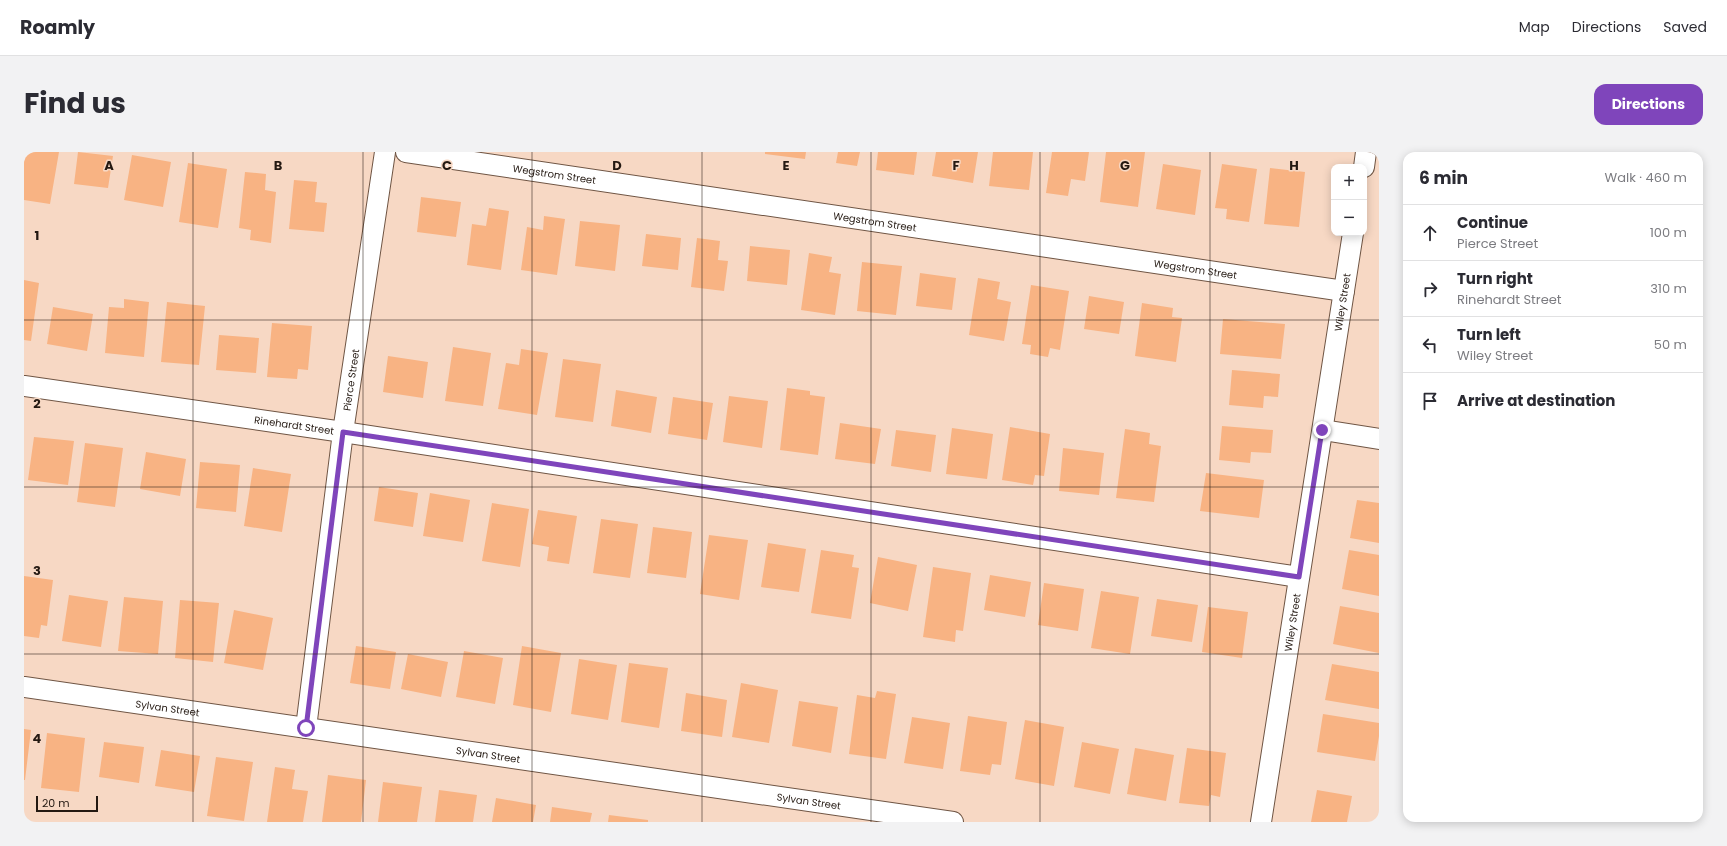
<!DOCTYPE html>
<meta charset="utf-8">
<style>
body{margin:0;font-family:Poppins,sans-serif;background:#f2f2f3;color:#2b2b33}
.controls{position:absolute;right:12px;top:12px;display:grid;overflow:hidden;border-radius:8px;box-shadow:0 2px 10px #0003}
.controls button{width:36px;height:36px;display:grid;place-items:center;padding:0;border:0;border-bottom:1px solid #e1e1e2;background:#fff;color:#2b2b33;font:20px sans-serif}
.scale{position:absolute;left:12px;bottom:10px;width:62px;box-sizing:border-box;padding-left:4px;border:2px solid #241912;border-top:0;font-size:11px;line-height:14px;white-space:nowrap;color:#241912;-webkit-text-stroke:3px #f7d8c4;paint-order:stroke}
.stop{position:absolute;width:12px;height:12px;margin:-9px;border:3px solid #7f45bb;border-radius:50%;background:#fff}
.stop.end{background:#7f45bb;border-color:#fff;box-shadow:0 1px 4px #0008}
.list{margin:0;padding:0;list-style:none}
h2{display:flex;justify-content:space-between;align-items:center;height:52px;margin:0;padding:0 16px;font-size:17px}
h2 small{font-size:13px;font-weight:400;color:#7c7c81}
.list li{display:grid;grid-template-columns:26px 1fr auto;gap:12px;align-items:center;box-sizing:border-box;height:56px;padding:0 16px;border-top:1px solid #e1e1e2}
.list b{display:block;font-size:15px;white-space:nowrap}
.list p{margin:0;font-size:13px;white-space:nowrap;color:#7c7c81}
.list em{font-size:13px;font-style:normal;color:#7c7c81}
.icon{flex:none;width:22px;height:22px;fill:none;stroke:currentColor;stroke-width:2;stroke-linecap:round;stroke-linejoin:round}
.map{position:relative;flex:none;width:1355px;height:670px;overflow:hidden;border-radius:12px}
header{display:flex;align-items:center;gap:24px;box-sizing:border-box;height:56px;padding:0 20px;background:#fff;border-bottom:1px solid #e1e1e2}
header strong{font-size:19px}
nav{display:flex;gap:22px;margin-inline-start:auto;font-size:14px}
.intro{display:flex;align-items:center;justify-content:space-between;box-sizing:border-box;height:96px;padding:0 24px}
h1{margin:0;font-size:28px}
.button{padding:10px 18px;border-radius:12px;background:#7f45bb;color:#fff;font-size:14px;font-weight:700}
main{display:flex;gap:24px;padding:0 24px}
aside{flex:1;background:#fff;border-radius:12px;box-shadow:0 2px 10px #0003}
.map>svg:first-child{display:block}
</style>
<header>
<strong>Roamly</strong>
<nav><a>Map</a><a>Directions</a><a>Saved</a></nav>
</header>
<div class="intro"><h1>Find us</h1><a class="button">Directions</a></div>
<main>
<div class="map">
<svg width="1355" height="670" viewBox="0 0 1355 670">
<rect width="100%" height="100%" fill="#f7d8c4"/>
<path fill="#f8b383" d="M0 0H35L26 52 0 48Z
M54 0 89 4 84 36 50 32Z
M741 0H782L781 7 741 2Z
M814 0H836L833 14 812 11Z
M854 0H893L890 23 852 18Z
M912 0H954L949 31 908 24Z
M969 0H1009L1005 38 965 34Z
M1028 0H1065L1061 29 1047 27 1044 44 1022 41Z
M1082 0H1121L1114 55 1076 50Z
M108 3 147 10 139 55 100 48Z
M164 11 203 17 194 76 155 70Z
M1139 12 1177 18 1171 63 1132 57Z
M1198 12 1233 17 1225 70 1202 67 1203 57 1191 56Z
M1246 16 1281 20 1275 75 1240 72Z
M221 20 242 22 241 38 252 40 247 91 226 88 227 78 215 76Z
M270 28 293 30 291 50 303 51 300 80 265 77Z
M397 45 437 50 432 85 393 80Z
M465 56 485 59 477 118 443 113 448 72 462 74Z
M520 64 541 67 533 123 497 118 503 75 519 78Z
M556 69 596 73 591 119 551 114Z
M622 82 657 86 654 118 618 114Z
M673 86 696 89 694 108 704 109 700 139 667 135Z
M726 94 766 98 763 133 723 129Z
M785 101 808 105 805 120 817 122 811 163 777 158Z
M838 110 878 114 872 163 833 159Z
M896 121 932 126 928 158 892 154Z
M954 126 976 130 973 147 987 150 980 189 945 183Z
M0 128 15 131 7 189 0 188Z
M1007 133 1045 139 1036 198 1026 196 1024 205 1006 202 1007 193 998 192Z
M1065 144 1100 150 1095 182 1060 177Z
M100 147 125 150 120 205 81 201 85 155 100 156Z
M143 150 181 154 175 213 137 210Z
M1118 151 1149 156 1148 165 1158 166 1152 210 1111 204Z
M29 155 69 162 63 199 23 192Z
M1199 167 1261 172 1257 207 1196 202Z
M248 171 288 174 284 218 274 217 273 227 243 225Z
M195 183 235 186 232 221 192 218Z
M429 195 467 201 459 254 421 249Z
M497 197 524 201 513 263 474 257 482 211 495 213Z
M364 204 404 210 399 246 359 240Z
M539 207 577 212 569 270 531 265Z
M1208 218 1256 222 1254 245 1240 244 1239 256 1205 253Z
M763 236 786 239V243L801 245 794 303 756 298Z
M592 238 633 245 627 281 587 274Z
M705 244 744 249 738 296 699 290Z
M649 245 689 251 683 288 644 282Z
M816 271 857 277 851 312 811 307Z
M1198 274 1249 278 1247 301 1227 300 1226 311 1195 308Z
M986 275 1026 282 1020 324 1011 323 1009 333 978 328Z
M928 276 969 282 963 327 922 322Z
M1101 277 1126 281 1125 292 1137 294 1130 350 1092 346Z
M872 278 912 283 907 320 867 314Z
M10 285 50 289 44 333 4 328Z
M61 291 99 296 91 355 53 350Z
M1039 296 1080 301 1075 343 1035 339Z
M122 300 162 307 156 344 116 337Z
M176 310 216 313 212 360 172 356Z
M229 316 267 322 258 380 220 374Z
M1182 321 1240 328 1235 366 1176 359Z
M355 335 394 341 389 375 350 369Z
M406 341 446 348 439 390 399 384Z
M1333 348 1355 351V391L1326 386Z
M468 351 505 357 496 415 458 409Z
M514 358 553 364 545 412 523 409 525 395 508 392Z
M577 367 614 372 606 426 569 421Z
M629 375 668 380 662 426 623 421Z
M685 383 724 388 715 448 676 442Z
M744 391 782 397 775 440 737 435Z
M797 398 830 403 828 415 835 416 827 467 787 461Z
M1325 398 1355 403V444L1318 437Z
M854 405 893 413 884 459 846 451Z
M909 415 947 421 939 479 932 478 931 490 899 485Z
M966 423 1007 430 1001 465 960 458Z
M0 424 29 428 23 474 17 473 15 486 0 484Z
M1020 431 1060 437 1054 479 1014 473Z
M1077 439 1115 445 1106 502 1067 496Z
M45 443 84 449 77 495 38 489Z
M100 445 139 449 134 502 94 499Z
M1133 447 1174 453 1168 490 1127 484Z
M156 448 195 451 189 510 151 506Z
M1316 454 1355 461V501L1309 492Z
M1184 455 1224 460 1218 506 1178 500Z
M210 458 249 466 239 518 200 511Z
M332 494 372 500 366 537 326 531Z
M498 494 537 501 527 560 489 553Z
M440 499 479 506 471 552 432 545Z
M384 502 424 510 417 545 377 537Z
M555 507 593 513 584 568 547 562Z
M605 511 644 516 635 576 597 570Z
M1308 512 1355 520V557L1301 548Z
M717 531 754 538 745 591 708 585Z
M853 539 872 542 862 607 825 602 833 543 851 546Z
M662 541 703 548 698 585 657 579Z
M775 549 814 555 807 601 768 594Z
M1299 562 1355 571V584L1351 609 1293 600Z
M944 564 983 570 977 613 968 612 966 623 936 619Z
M888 565 926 571 919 617 880 611Z
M1001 568 1040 575 1030 634 991 627Z
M0 577 7 578 1 628H0Z
M23 581 61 586 55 640 17 636Z
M80 590 120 595 115 631 75 625Z
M1058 590 1095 597 1086 642 1050 635Z
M1111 596 1150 603 1142 649 1103 642Z
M1163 596 1202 601 1196 645 1187 643 1185 654 1155 651Z
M137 598 176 604 170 640 131 634Z
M192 605 229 610 220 669 183 664Z
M251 615 271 618 268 637 284 639 279 670H243Z
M304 623 342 628 337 670H298Z
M359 630 398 635 393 670H354Z
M415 638 453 643 449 670H411Z
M1293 638 1328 644 1323 670H1287Z
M472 646 512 653 509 670H468Z
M528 655 568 661 566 670H526Z
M585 663 624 668V670H584Z"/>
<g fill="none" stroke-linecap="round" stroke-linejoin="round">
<g stroke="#6f5544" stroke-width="22">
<g id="minor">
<path id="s1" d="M382 0 1320 139"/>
<path d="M1340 15 1342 0"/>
<path id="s2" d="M0 234 319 280 1275 425"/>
<path d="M1299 278 1355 287"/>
<path id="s3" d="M0 535 929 670"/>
<path id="s4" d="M282 576 319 280 361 0"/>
<path id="s5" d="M1237 670 1329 81"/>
</g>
</g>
<use href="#minor" stroke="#fff" stroke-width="20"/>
</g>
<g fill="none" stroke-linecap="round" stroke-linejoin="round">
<path stroke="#7f45bb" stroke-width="5" d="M282 576 319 280 1275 425 1298 278"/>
</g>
<path fill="none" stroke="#241912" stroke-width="1" stroke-opacity="0.55" d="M169 0V670M339 0V670M508 0V670M678 0V670M847 0V670M1016 0V670M1186 0V670M0 168H1355M0 335H1355M0 502H1355"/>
<g text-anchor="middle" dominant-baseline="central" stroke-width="3" stroke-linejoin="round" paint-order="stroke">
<g font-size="10" fill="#241912" stroke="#f7d8c4">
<text stroke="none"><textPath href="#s1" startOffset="150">Wegstrom Street</textPath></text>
<text stroke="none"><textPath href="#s1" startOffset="474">Wegstrom Street</textPath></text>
<text stroke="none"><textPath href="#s1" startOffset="798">Wegstrom Street</textPath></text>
<text stroke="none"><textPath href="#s5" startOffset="526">Wiley Street</textPath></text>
<text stroke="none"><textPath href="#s4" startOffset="351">Pierce Street</textPath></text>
<text stroke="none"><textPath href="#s2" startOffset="273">Rinehardt Street</textPath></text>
<text stroke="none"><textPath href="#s5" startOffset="202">Wiley Street</textPath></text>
<text stroke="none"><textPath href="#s3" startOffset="145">Sylvan Street</textPath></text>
<text stroke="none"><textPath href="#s3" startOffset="469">Sylvan Street</textPath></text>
<text stroke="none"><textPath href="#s3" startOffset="793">Sylvan Street</textPath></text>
</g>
</g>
<g font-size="13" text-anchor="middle" font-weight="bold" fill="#241912" stroke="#f7d8c4" stroke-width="3" stroke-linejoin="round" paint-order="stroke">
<text x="85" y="18">A</text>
<text x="254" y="18">B</text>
<text x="423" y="18">C</text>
<text x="593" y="18">D</text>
<text x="762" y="18">E</text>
<text x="932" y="18">F</text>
<text x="1101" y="18">G</text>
<text x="1270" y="18">H</text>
<text x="13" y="88">1</text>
<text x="13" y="256">2</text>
<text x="13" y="423">3</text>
<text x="13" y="591">4</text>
</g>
</svg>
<div class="controls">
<button>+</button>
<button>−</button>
</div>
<div class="scale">20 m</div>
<div class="stop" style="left:282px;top:576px"></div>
<div class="stop end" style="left:1298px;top:278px"></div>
</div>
<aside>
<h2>6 min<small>Walk · 460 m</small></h2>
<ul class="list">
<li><svg class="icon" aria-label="ahead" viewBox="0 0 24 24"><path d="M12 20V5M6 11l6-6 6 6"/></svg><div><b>Continue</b><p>Pierce Street</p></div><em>100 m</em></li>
<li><svg class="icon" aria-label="right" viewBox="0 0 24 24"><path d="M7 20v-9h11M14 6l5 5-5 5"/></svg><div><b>Turn right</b><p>Rinehardt Street</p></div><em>310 m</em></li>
<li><svg class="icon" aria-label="left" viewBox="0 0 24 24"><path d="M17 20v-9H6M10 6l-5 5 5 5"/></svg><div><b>Turn left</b><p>Wiley Street</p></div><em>50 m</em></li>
<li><svg class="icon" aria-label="arrive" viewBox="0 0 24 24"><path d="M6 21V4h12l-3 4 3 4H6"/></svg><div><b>Arrive at destination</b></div></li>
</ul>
</aside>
</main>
